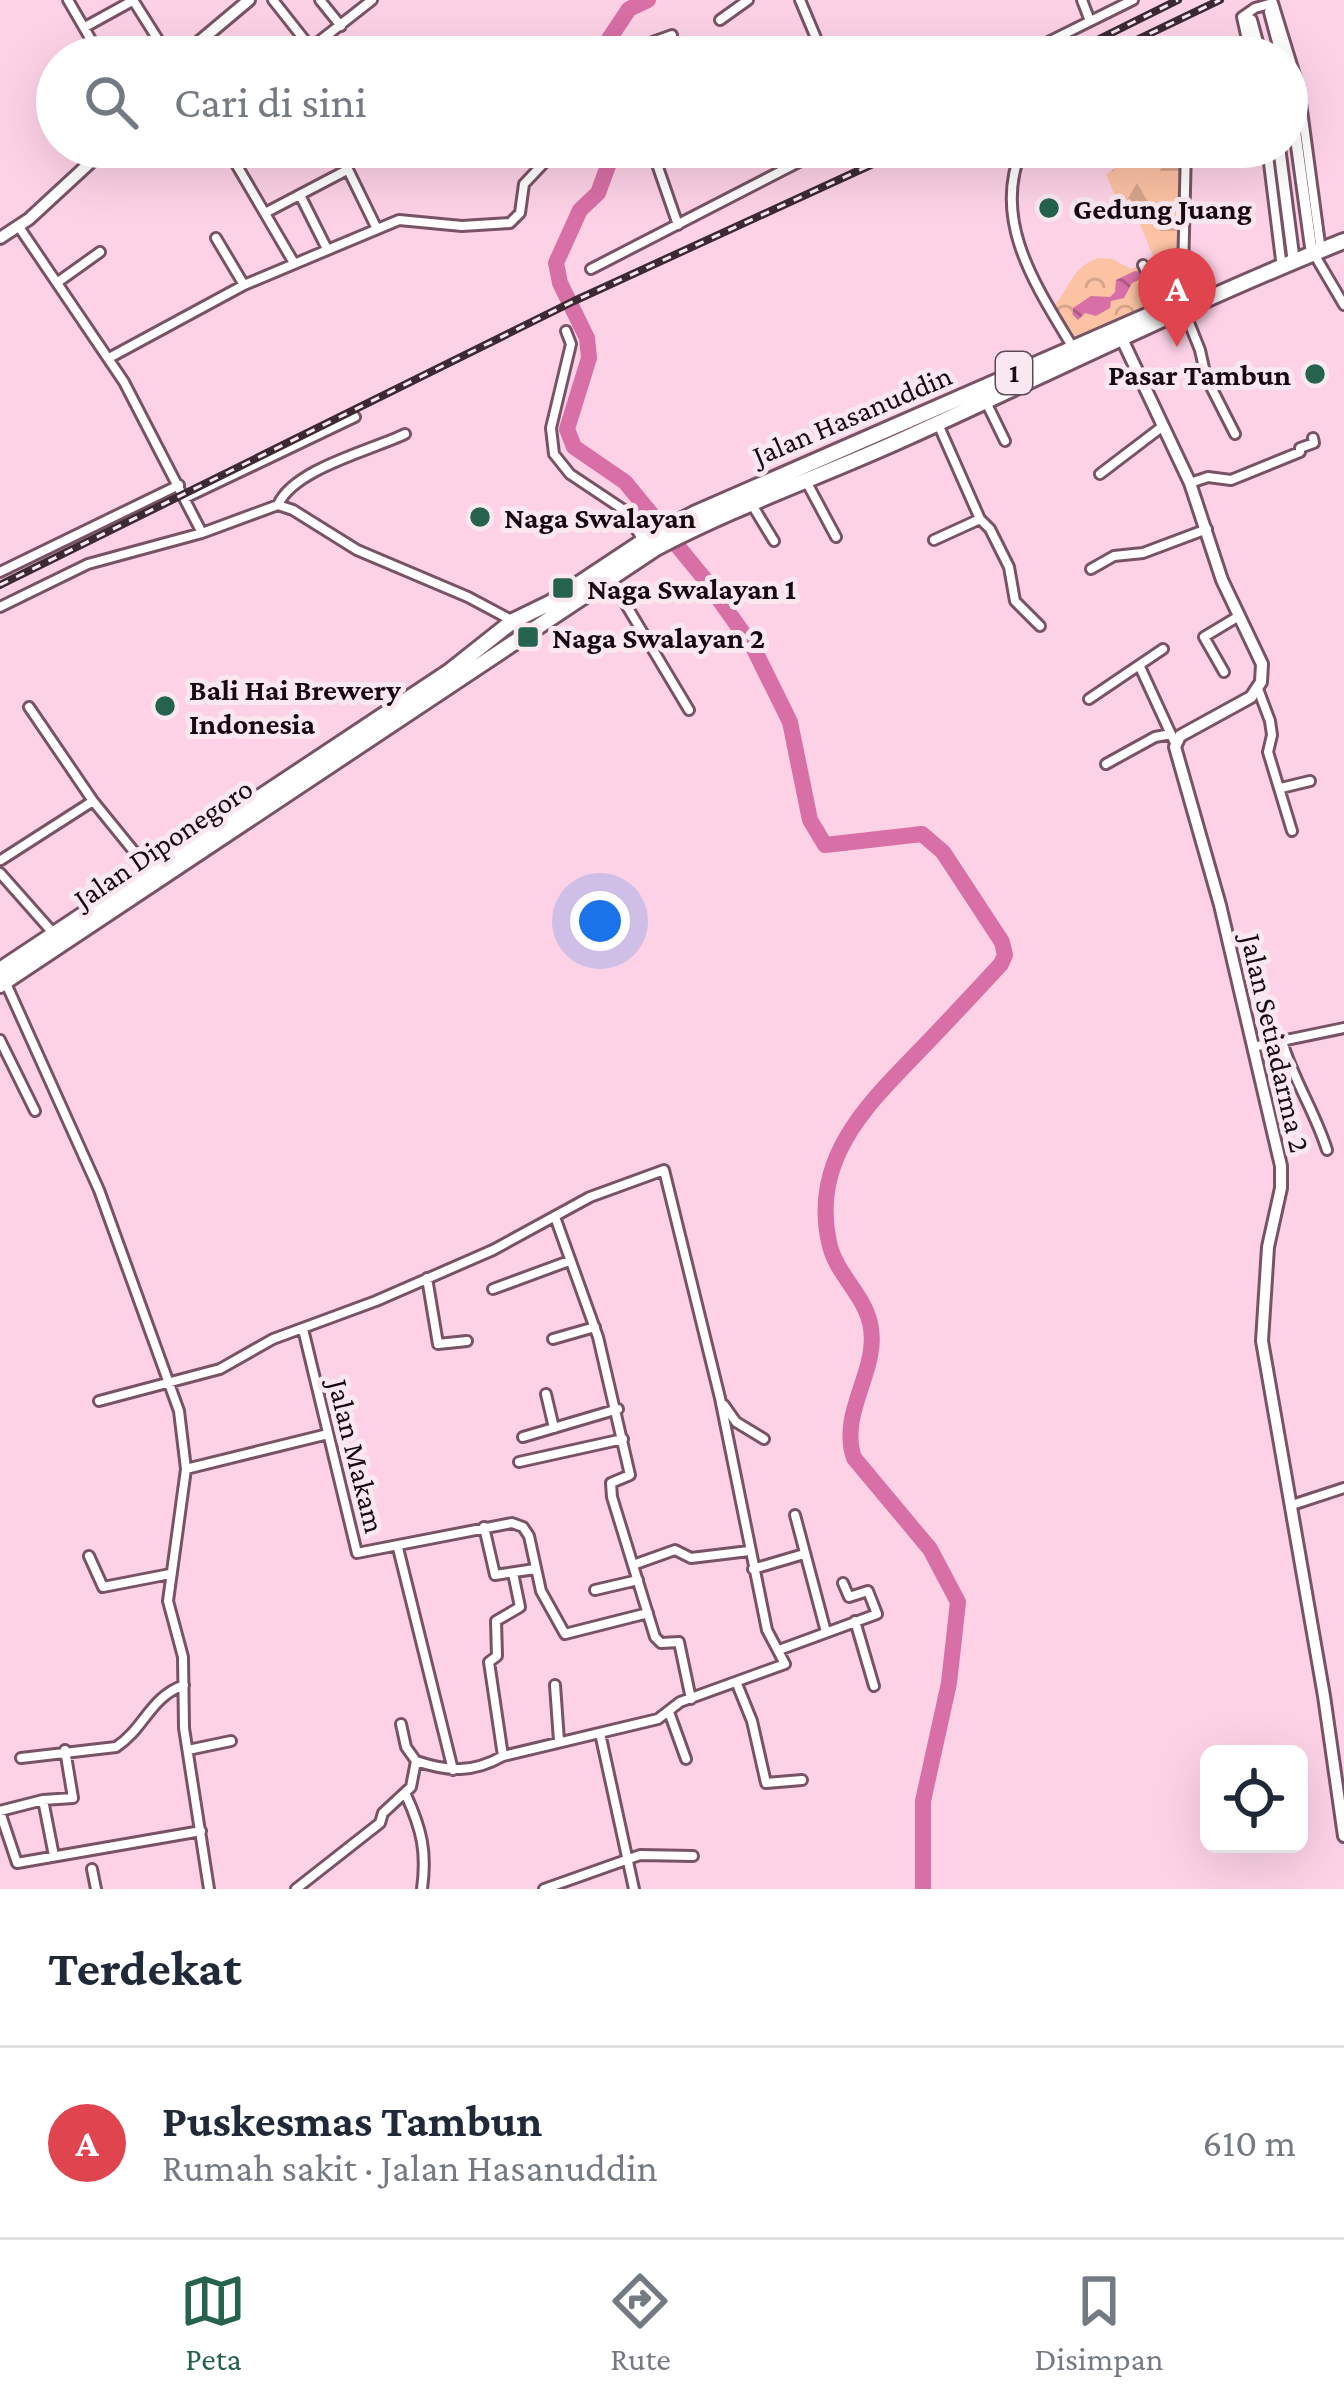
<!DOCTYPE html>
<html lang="id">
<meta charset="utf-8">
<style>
body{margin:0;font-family:"Crimson Pro",serif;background:#f2f2f3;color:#1f2937}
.controls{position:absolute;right:36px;bottom:36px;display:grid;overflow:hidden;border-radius:18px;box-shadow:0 12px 48px #0002}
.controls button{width:108px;height:108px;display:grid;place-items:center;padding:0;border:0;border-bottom:3px solid #e0e1e3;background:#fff;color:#1f2937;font:60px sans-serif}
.you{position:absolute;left:600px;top:921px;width:42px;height:42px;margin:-30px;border:9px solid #fff;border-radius:50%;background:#1a73e8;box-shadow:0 0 0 18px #1a73e833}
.badge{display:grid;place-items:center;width:78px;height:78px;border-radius:50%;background:#25634f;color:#fff;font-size:39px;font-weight:700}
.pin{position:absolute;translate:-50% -99px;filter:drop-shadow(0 3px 6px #0008)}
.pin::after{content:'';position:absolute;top:63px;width:42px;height:36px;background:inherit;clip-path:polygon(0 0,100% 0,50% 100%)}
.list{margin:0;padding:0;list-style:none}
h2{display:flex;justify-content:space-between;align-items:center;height:156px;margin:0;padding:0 48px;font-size:51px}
h2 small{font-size:39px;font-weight:400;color:#747a83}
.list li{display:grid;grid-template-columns:78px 1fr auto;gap:36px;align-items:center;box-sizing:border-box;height:192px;padding:0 48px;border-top:3px solid #e0e1e3}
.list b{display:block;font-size:45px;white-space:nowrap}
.list p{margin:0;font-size:39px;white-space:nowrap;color:#747a83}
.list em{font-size:39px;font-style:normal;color:#747a83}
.icon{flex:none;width:66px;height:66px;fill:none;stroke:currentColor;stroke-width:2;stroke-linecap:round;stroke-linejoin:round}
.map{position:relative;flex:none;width:1344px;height:1889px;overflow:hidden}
.search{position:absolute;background:#fff;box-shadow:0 12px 48px #0002;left:36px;right:36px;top:36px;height:132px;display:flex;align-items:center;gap:30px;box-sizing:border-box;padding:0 42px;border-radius:66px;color:#747a83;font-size:45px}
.sheet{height:348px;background:#fff}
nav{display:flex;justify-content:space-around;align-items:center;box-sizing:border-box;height:168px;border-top:3px solid #e0e1e3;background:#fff;font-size:33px;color:#747a83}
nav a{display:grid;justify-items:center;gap:6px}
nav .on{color:#25634f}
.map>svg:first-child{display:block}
</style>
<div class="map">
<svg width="1344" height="1889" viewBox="0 0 1344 1889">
<defs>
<pattern id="forest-firs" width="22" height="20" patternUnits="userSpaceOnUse" patternTransform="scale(3)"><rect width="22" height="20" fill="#fcc2a4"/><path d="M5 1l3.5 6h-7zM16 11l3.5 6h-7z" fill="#d7a58c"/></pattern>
<pattern id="park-crowns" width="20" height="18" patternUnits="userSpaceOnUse" patternTransform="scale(3)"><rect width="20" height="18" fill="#fcc2a4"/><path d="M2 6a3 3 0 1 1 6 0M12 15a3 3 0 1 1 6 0" fill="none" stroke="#d7a58c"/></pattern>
<pattern id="water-waves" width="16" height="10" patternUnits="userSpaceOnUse" patternTransform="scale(3)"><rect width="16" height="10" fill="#d86fa6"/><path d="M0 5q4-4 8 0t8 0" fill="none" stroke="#ae5986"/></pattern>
</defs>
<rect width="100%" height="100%" fill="#fdd2e6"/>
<path fill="url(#forest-firs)" d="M1096 147H1186L1183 274 1191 298 1163 307 1143 265 1153 256 1130 199 1118 203 1106 174 1114 169 1111 160 1099 156Z"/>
<path fill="url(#park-crowns)" d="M1099 258 1112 259 1131 269 1143 265 1163 307 1072 346 1050 310C1070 292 1069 267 1099 258Z"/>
<path fill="url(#water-waves)" d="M1135 271 1141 272 1143 278 1132 283 1124 298 1111 301 1110 308 1096 316 1085 313 1078 320 1073 315V308L1091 296 1110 297 1115 292 1116 280Z"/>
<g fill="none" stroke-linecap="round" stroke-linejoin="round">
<path stroke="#d86fa6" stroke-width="16" d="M597 57 629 9 648 0
M615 147 598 193 580 210 556 263 560 283 587 338 589 358 567 429 574 447 625 482 703 577 753 647 790 722 810 820 825 845 922 834 943 852 1002 942 1005 955 1001 964C976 991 950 1019 925 1045 871 1101 810 1156 829 1242 835 1273 863 1293 870 1323 881 1369 838 1411 854 1458L930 1549 958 1602 949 1683 923 1801V1889"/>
<g stroke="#785365" stroke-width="14">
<path id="street" d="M68 0 101 57
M133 0 169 57
M273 0 318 57
M320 0 341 26
M800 0 824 57
M1082 0 1090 21
M720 20 748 0
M85 27 134 0
M312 47 372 0
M641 57 644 45 672 35
M1018 57 1133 0
M1251 57 1242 17 1255 8 1273 3 1299 88 1320 244
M226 147 294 263
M337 147 377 229
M651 147 678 225
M1023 147C990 219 1036 286 1072 346
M1186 147 1183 274 1191 298
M1267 147 1281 260
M300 195 327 249
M265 213 347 170
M19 227 124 382 202 533
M216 238 244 285
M1314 254 1344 305
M1143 265 1163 307
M591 269 828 147
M58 282 100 252
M1184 310 1200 350 1206 377 1235 434
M566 331 571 344 551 428 554 454 570 474 624 510 643 540
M109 358 244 285 399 220 462 226 510 223 520 213 524 184 559 147
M986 402 1005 441
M938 424 980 519 990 529 1009 567 1015 601 1040 626
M1100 474 1163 426
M806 481 836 537
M1190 483 1208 477 1231 480 1300 452V448L1314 443 1313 438
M185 498 355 417
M751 503 774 541
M278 505C293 469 372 450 405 434
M934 540 980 519
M1091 569 1114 556 1143 553 1207 529
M0 572 179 485
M610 578 689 710
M0 607 88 564 202 533 278 505 293 510 357 550 468 597 513 621 522 636
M1140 667 1175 743
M1224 672 1204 637 1239 616
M1258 689 1270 721 1272 735 1268 752 1292 831
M1089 699 1163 649
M29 707 93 801
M1106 764 1155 737 1171 734
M1281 788 1310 781
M1 860 93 801 149 870
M0 873 54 934
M4 979 99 1190 179 1411 186 1469 168 1601 183 1657 184 1728 209 1889
M0 1040 35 1111
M1282 1041C1293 1079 1315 1112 1327 1150
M1253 1047 1344 1028
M555 1217 598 1337 630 1475 611 1483 612 1497 655 1637 661 1643 679 1642 691 1699
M427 1278 438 1344 467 1341
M493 1289 569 1261
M303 1329 357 1553 512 1523 523 1527 529 1536 541 1591 565 1634 648 1613
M553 1339 595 1327
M546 1394 554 1428
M99 1401 220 1369 273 1339 376 1301 493 1250 590 1197 664 1170 720 1398 767 1630 785 1664 680 1702 658 1719 503 1756C473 1773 449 1772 416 1761L411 1787 383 1813 380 1823 296 1889
M724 1405 736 1422 764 1439
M523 1437 618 1409
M519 1462 623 1439
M186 1469 328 1434
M1292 1505 1344 1488
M795 1515 826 1632
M484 1527 495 1575 535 1569
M398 1548 453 1770
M89 1556 103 1587 170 1574
M633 1565 675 1550 691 1558 749 1551
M753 1569 804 1554
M595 1590 638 1580
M855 1621 874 1686
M779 1650 877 1614 868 1591 849 1597 843 1583
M737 1684 752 1721 766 1783 802 1780
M555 1685 559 1741
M669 1712 686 1759
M401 1724 406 1747 416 1761
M600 1733 634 1889
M188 1750 231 1741
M503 1756 489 1662 497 1656 496 1621 520 1607 513 1573
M21 1758 116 1747C144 1729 150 1697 184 1685
M406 1795C422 1830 427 1852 422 1889
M43 1800 54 1856
M0 1811 43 1800 73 1798 65 1750
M0 1812 17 1863 201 1831
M92 1869 96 1889
M544 1889 640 1855 693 1856"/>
</g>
<g stroke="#785365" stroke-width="16">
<path id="secondary" d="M1270 12 1282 57
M1251 20 1261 57
M181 57 249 0
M1287 73 1311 247
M1279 147 1293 255
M0 238 29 219 107 147
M1121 337 1190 483 1222 580 1262 664 1261 682 1251 697 1180 736 1175 747 1220 905 1281 1166V1188L1268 1247 1262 1341 1324 1696 1344 1836"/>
</g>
<g stroke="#785365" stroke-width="20">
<path id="highway" d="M0 970 450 671 513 621 550 603 648 538 694 514 1179 302
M0 985 656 548C738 505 825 475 908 437 1053 371 1196 300 1344 241"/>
</g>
<use href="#street" stroke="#fff" stroke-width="8"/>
<use href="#secondary" stroke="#fff" stroke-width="10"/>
<use href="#highway" stroke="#fff" stroke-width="14"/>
<g stroke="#3c2a33" stroke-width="8">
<path id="rail" d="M1063 57 1178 0
M1101 57 1220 0
M0 585 574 301 910 147"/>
</g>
<use href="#rail" stroke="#fae8f0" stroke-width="3" stroke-dasharray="9" stroke-linecap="butt"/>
</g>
<g fill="#25634f" stroke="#fae8f0" stroke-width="4.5">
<circle cx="1049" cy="208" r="12"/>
<circle cx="1315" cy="374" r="12"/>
<circle cx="480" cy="517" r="12"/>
<rect x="551" y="576" width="24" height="24" rx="6"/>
<rect x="516" y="625" width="24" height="24" rx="6"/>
<circle cx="165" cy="706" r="12"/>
</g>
<g text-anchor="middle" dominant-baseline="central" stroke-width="10" stroke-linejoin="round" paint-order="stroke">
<rect fill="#fae8f0" stroke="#5b4c53" stroke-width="3" x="996" y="352" width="36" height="42" rx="9"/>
<g font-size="27" font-weight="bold" fill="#170910">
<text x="1014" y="373">1</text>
</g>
<g font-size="30" font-weight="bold" fill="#170910" stroke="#fae8f0" text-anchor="start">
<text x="1073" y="208">Gedung Juang</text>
<text x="1291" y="374" text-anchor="end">Pasar Tambun</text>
<text x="504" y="517">Naga Swalayan</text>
<text x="587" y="588">Naga Swalayan 1</text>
<text x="552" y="637">Naga Swalayan 2</text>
<text x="189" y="689">Bali Hai Brewery<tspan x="189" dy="34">Indonesia</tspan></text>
</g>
<g font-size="30" fill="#170910" stroke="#fae8f0">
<text transform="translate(852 415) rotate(-23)">Jalan Hasanuddin</text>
<text transform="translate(163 843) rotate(-34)">Jalan Diponegoro</text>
<text transform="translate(1276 1043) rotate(77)">Jalan Setiadarma 2</text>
<text transform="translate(357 1456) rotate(76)">Jalan Makam</text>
</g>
</g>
</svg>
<div class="controls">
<button><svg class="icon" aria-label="locate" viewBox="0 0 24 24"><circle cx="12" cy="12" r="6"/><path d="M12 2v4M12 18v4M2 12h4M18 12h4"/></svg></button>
</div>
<div class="you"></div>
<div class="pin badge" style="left:1177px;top:347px;background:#e0444e">A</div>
<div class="search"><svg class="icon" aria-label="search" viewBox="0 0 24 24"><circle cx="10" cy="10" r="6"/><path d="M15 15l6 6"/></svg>Cari di sini</div>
</div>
<section class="sheet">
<h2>Terdekat<small></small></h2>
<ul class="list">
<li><span class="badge" style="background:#e0444e">A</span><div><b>Puskesmas Tambun</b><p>Rumah sakit · Jalan Hasanuddin</p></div><em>610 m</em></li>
</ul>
</section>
<nav>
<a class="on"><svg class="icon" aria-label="map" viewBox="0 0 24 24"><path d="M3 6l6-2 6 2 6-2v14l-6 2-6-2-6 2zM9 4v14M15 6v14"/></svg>Peta</a>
<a><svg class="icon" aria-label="directions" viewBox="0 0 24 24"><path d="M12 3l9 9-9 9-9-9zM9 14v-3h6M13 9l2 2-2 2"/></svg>Rute</a>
<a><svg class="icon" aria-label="saved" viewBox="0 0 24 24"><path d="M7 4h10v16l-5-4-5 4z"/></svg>Disimpan</a>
</nav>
